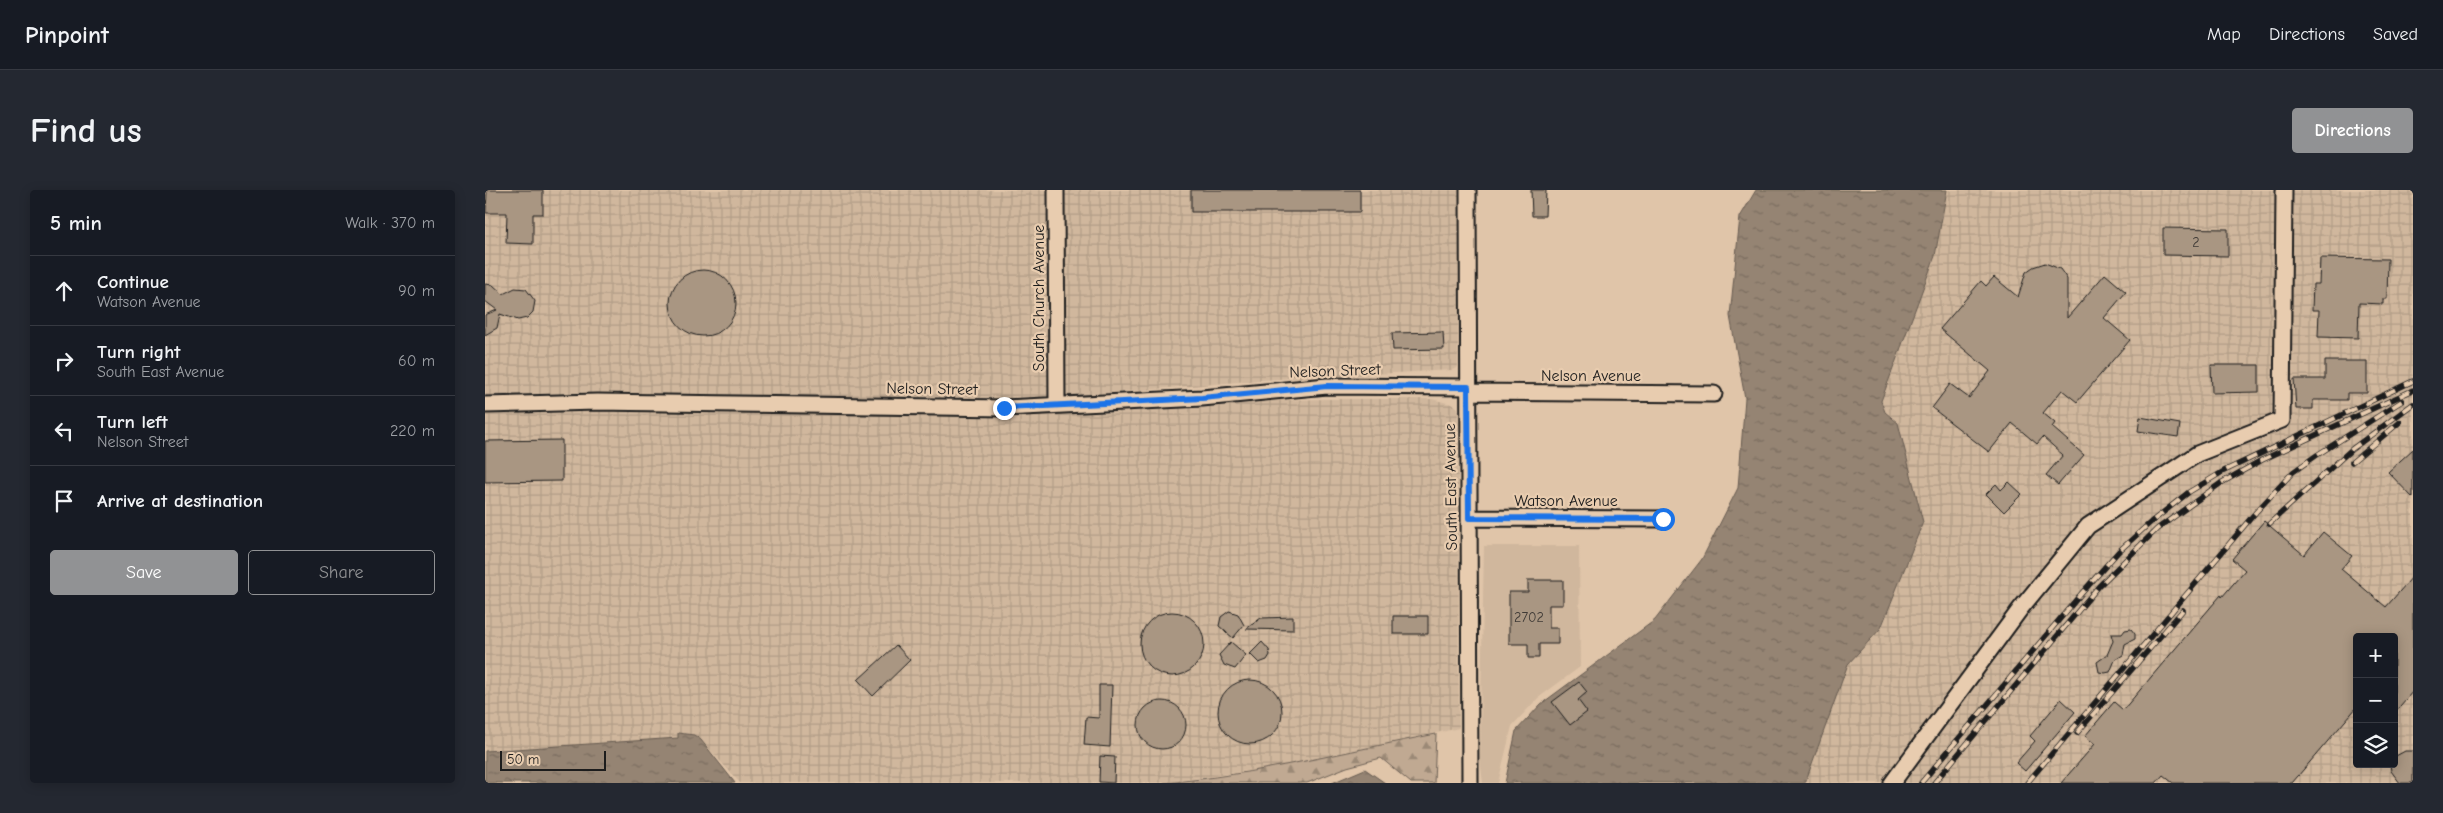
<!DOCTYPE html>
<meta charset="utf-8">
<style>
body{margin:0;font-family:"Comic Neue",sans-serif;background:#242831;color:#f1f3f6}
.controls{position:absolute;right:15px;bottom:15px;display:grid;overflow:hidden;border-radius:5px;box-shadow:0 2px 12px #0003}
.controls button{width:45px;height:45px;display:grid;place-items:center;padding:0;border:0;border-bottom:1px solid #363941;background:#171b24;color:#f1f3f6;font:25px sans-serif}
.scale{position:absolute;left:15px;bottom:12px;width:106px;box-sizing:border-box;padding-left:5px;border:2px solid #1c1c1c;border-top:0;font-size:14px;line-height:18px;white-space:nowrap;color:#1c1c1c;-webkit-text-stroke:4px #e8ccaf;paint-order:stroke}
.stop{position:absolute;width:15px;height:15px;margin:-11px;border:4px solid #1a73e8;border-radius:50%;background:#fff}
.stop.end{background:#1a73e8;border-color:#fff;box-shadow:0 1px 5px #0008}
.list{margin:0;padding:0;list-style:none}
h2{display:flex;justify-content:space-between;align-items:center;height:65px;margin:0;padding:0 20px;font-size:21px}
h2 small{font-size:16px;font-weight:400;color:#9ea1a6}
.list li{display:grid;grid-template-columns:32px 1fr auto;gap:15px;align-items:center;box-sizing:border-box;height:70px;padding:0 20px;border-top:1px solid #363941}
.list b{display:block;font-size:19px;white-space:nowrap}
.list p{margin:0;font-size:16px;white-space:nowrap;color:#9ea1a6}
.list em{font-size:16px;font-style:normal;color:#9ea1a6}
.actions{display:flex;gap:10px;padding:15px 20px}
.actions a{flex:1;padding:11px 0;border:1px solid #919294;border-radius:5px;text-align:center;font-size:18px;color:#919294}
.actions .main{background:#919294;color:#fff}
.icon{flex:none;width:28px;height:28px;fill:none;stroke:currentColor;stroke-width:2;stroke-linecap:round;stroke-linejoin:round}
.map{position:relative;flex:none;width:1928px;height:593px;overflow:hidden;border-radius:5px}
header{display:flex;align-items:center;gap:30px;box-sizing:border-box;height:70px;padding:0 25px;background:#171b24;border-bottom:1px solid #363941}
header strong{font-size:24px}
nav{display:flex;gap:28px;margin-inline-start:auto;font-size:18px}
.intro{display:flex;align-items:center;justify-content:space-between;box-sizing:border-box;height:120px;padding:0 30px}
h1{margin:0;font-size:35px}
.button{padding:12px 22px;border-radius:5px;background:#919294;color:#fff;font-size:18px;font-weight:700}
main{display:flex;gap:30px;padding:0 30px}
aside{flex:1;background:#171b24;border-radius:5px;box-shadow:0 2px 12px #0003}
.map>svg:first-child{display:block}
</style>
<header>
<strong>Pinpoint</strong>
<nav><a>Map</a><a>Directions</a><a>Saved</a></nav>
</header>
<div class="intro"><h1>Find us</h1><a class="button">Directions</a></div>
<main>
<aside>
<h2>5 min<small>Walk · 370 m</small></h2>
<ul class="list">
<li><svg class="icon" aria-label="ahead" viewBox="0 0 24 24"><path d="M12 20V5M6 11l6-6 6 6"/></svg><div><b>Continue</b><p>Watson Avenue</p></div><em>90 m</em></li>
<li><svg class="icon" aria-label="right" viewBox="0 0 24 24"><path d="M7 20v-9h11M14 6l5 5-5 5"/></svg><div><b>Turn right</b><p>South East Avenue</p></div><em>60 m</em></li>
<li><svg class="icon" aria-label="left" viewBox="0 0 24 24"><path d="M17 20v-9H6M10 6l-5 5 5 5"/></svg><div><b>Turn left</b><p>Nelson Street</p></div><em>220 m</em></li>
<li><svg class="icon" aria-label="arrive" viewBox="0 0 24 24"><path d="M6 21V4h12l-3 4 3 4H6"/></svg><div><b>Arrive at destination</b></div></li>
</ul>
<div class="actions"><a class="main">Save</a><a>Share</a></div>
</aside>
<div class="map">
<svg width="1928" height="593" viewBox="0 0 1928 593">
<defs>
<pattern id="industrial-grid" width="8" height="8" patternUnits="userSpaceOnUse" patternTransform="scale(1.25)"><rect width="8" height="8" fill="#d0b79d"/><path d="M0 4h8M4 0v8" fill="none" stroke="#b29d87"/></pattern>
<pattern id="forest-firs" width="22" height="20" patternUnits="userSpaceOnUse" patternTransform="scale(1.25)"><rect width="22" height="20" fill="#c0a992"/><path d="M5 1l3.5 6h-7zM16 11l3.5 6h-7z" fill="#9b8976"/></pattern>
<pattern id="water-ripples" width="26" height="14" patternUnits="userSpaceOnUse" patternTransform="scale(1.25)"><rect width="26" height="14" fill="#958473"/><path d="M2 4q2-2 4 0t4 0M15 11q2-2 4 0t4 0" fill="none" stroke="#796b5e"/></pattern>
</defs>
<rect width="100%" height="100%" fill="#e0c5a9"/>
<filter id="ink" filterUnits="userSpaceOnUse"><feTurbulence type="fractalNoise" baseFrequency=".02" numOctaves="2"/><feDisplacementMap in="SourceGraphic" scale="10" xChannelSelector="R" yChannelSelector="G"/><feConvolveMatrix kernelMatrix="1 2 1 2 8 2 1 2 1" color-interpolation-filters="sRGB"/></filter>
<g filter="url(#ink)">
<path fill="#d0b79d" d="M999 356H1094L1095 477 1053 508 1027 536 1013 593H998L995 569Z"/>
<path fill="url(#industrial-grid)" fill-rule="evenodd" d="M0 0H564L565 207 519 209 112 204 0 207Z
M577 0H974L973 177 967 180 775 190 579 207Z
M1462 0H1928V593H1320L1363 474 1396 438 1438 332 1411 230 1400 222 1396 211 1450 66ZM1872 447H1909V574H1872Z
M842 209H947L966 214 973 218 974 538 805 575 679 593H255L216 550 200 543H193V548L0 561V223L112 221 519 226 579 224 672 214Z"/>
<path fill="url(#forest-firs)" stroke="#6e6257" d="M951 544 949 593H926L896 568 862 577 822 593H679C771 585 861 561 951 544Z"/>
<path fill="url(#water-ripples)" stroke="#655a50" d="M1271 0H1462L1450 66 1396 211 1400 222 1413 233 1438 332 1396 438 1363 474 1320 593H1020L1031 541 1056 514 1170 430 1217 369 1253 298 1260 208 1245 126 1255 27Z
M193 543 209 545 216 550 250 593H0V561L193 548Z
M880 579 900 593H847Z"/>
<path fill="#a99682" stroke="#1c1c1c" d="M2 0H58V24H48V54L21 53 22 23H1Z
M706 0H875V22H706Z
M1046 0H1061L1060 26H1047Z
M1678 38 1743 39V66L1678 65Z
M1835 68 1903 69 1902 109H1898V114L1874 113 1873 148 1833 147 1834 120H1827L1828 94H1834Z
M1560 73 1575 79 1582 89V128L1620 84 1641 102 1619 128 1645 150 1592 212 1577 200 1558 223 1570 233 1567 237 1599 265 1573 295 1561 285 1578 265 1558 247 1552 254 1527 233 1504 262 1447 218 1465 194 1484 208 1505 181 1455 139 1496 91 1501 96 1509 87 1533 107 1541 82 1548 77Z
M185 113a33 33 0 1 1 66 0a33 33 0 1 1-66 0Z
M0 94 8 95 18 104 30 98 41 99 50 111 48 122 42 128 33 130 15 124 12 138 0 145V125L12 120 0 111Z
M958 142 959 159 908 160 907 143Z
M1840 171H1882V203H1862V210H1828V219H1811L1809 189H1840Z
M1726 175H1774V202L1727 203Z
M1655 227 1695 234 1693 247 1653 241Z
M77 250V291L0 292V251Z
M1928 259V308L1903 282Z
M1524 292 1537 304 1519 322 1501 304 1511 294 1516 300Z
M1779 331 1819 365 1838 342 1867 366 1856 379 1901 417 1928 386V501L1909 523V447H1872V517L1807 593H1688L1678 585 1671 593H1576L1610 554 1600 546 1629 512 1638 520 1736 405 1737 407 1760 380 1747 369Z
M1043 390H1078V415H1064V438H1073V454H1054V468H1043V454H1024V402H1043Z
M744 421 753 424 759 435 748 448 734 436 736 427Z
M655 454a32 32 0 1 1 64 0a32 32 0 1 1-64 0Z
M908 426H943V444H908Z
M808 427V440L761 439 776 428Z
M1646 439 1650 444V449L1640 454 1638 465 1630 470 1625 482 1620 483 1614 482 1612 472 1622 465 1628 451 1626 444H1637L1640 440Z
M746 452 761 465 750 479 739 475 734 465Z
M777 452 784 460 785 465 782 470 774 473 765 464Z
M411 455 425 470 388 506 373 490Z
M733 522a32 32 0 1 1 64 0a32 32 0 1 1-64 0Z
M1094 492 1102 502 1093 510 1102 522 1085 535 1067 512Z
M614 495H627L625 557 599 555 601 527 614 528Z
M1576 509 1590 522 1540 581 1531 573 1550 551 1545 546Z
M653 535a24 24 0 1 1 48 0a24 24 0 1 1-48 0Z
M1920 561H1928V593H1915L1906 581 1905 574H1909V567Z
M615 566 630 567 629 593 614 592Z"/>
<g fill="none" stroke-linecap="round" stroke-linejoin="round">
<g stroke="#1c1c1c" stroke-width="19">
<path id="minor" d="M571 0 572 215
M983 0 985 593
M983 202 1229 204
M0 215 112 212 519 218 717 208 842 196 983 197
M984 328 1178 329
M1407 593 1536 418 1603 336 1712 264 1797 230 1799 0"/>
</g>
<use href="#minor" stroke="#e8ccaf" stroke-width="15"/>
<g stroke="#1c1c1c" stroke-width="5.5">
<path id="rail" d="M1867 272 1915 232
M1784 334 1867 259 1928 214
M1592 543 1698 420
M1436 593 1596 404 1633 362 1666 332 1704 302 1739 281 1928 191
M1449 593 1614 396 1672 339 1736 293 1777 270 1928 200
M1542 593 1771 322 1808 282 1832 265 1917 211"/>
</g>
<use href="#rail" stroke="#e8ccaf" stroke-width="4" stroke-dasharray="11" stroke-linecap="butt"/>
</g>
</g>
<g fill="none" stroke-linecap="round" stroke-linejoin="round" filter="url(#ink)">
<path stroke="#1a73e8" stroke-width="6" d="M519 218 717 208 842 196 983 197 984 328 1178 329"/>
</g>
<g text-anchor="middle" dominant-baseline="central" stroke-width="4.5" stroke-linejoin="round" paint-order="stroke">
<g font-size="14" fill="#3f3a36">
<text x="1711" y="52">2</text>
<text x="1044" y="427">2702</text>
</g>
<g font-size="16" fill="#1c1c1c" stroke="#e8ccaf">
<text transform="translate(554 108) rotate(-90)">South Church Avenue</text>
<text transform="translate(850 181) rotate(-2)">Nelson Street</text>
<text x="1106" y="186">Nelson Avenue</text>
<text transform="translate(447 199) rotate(1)">Nelson Street</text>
<text transform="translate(966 297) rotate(-91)">South East Avenue</text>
<text x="1081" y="311">Watson Avenue</text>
</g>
</g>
</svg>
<div class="controls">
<button>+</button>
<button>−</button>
<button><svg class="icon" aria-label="layers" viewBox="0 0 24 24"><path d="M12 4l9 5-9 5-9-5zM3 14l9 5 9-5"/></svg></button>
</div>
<div class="scale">50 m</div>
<div class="stop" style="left:1178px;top:329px"></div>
<div class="stop end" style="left:519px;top:218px"></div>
</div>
</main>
